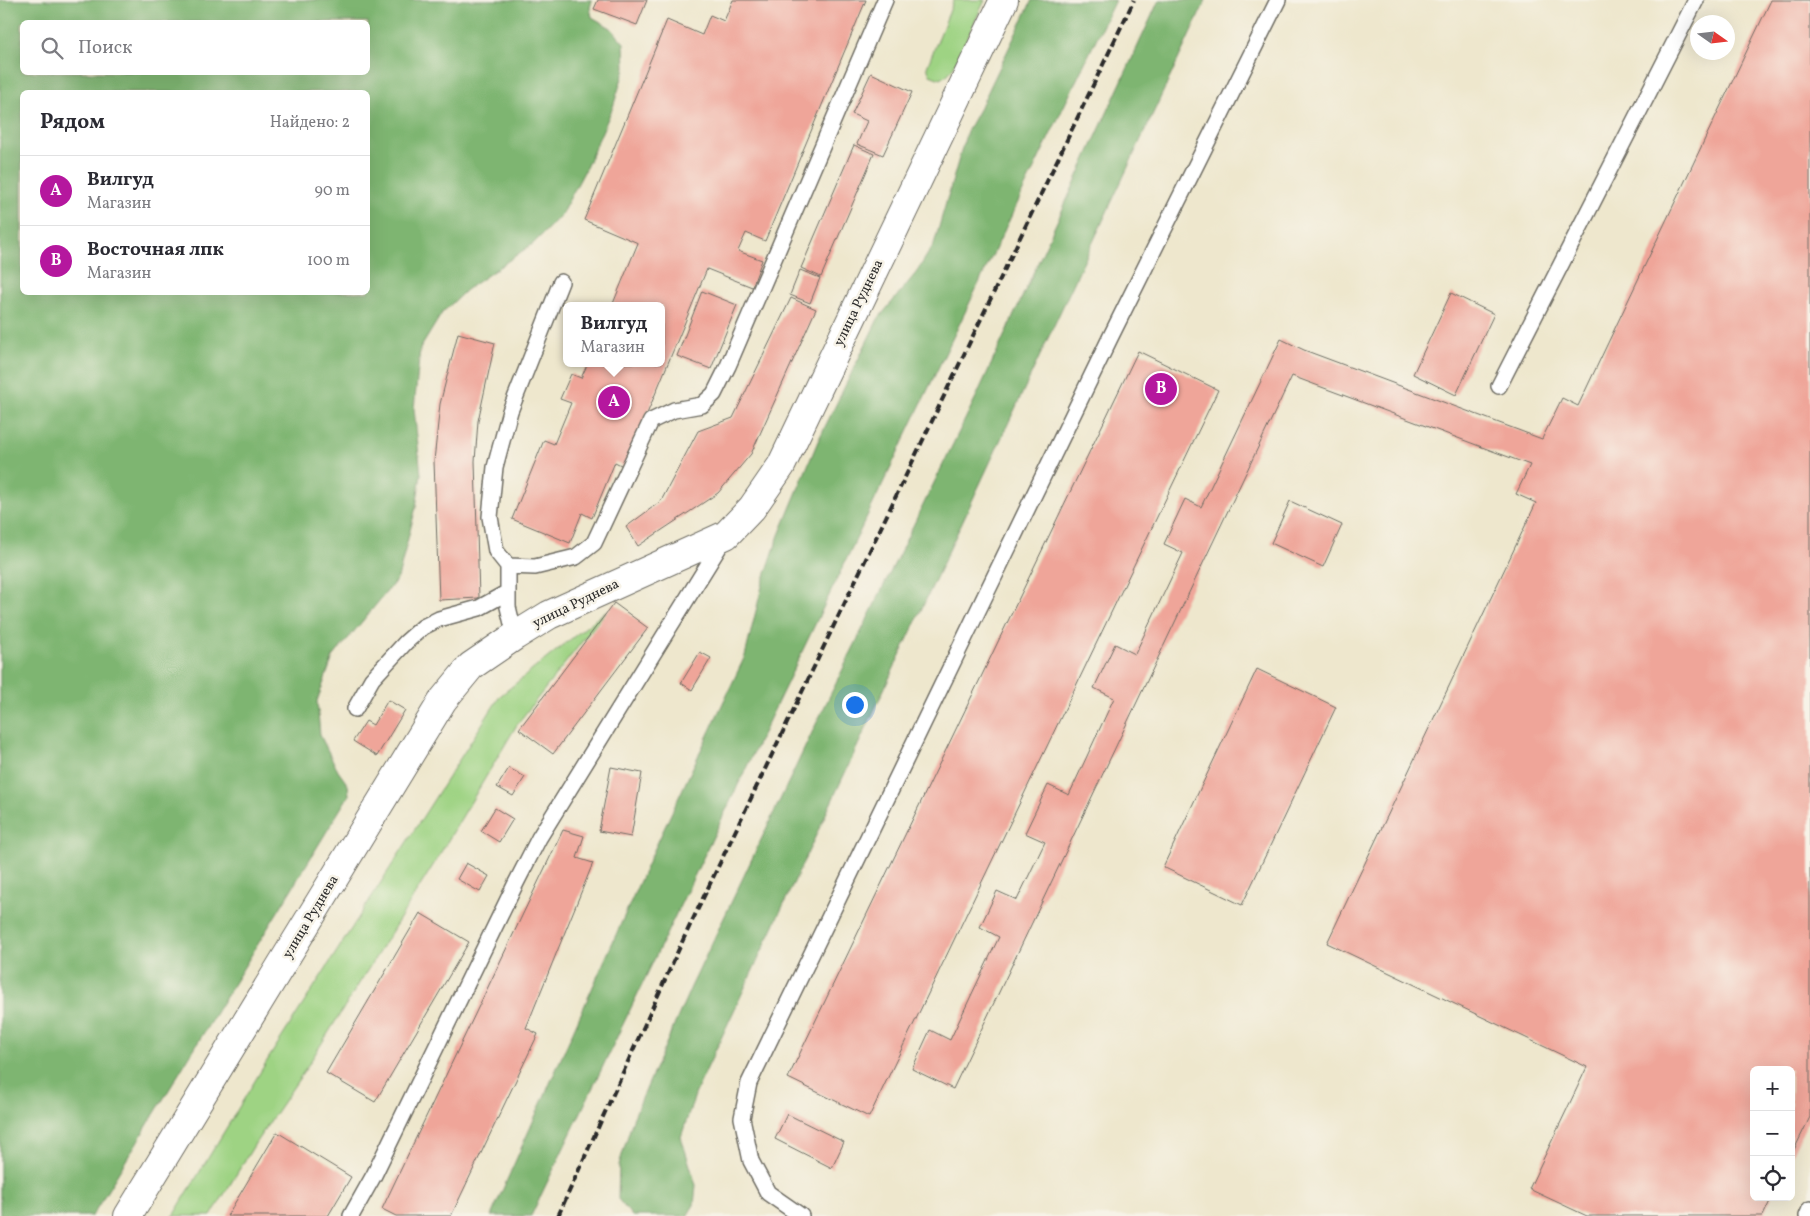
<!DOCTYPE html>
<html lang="ru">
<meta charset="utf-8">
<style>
body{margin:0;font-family:Vollkorn,serif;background:#f2f2f3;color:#2b2b33}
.controls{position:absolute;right:15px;bottom:15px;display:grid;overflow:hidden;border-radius:8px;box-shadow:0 5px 20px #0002}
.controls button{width:45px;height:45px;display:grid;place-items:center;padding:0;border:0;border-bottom:1px solid #e1e1e2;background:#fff;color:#2b2b33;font:25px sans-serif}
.compass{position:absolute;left:1690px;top:15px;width:45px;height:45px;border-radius:50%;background:#fff;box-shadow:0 5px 20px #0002;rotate:104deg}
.you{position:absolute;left:854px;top:704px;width:18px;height:18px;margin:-12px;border:4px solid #fff;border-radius:50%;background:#1a73e8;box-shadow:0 0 0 8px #1a73e833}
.badge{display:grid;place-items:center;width:32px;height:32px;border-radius:50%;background:#b5179e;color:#fff;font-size:16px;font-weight:700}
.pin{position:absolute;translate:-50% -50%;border:2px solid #fff;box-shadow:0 1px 5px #0006}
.popup{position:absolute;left:563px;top:302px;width:102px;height:65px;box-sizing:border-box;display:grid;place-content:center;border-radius:8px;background:#fff;filter:drop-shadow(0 1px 4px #0005);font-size:16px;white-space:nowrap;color:#7c7c81}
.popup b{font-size:19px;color:#2b2b33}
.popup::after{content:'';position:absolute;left:50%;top:100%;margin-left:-10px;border:10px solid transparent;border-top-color:#fff}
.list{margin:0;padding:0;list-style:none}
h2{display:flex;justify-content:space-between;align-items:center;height:65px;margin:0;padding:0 20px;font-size:21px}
h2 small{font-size:16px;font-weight:400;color:#7c7c81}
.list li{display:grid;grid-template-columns:32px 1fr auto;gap:15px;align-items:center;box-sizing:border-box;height:70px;padding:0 20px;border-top:1px solid #e1e1e2}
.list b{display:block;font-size:19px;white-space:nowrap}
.list p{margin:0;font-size:16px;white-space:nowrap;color:#7c7c81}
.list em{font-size:16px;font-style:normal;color:#7c7c81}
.icon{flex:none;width:28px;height:28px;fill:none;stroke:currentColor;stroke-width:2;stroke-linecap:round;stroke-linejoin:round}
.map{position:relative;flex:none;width:1810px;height:1216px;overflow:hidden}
.search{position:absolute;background:#fff;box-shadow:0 5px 20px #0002;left:20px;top:20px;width:350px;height:55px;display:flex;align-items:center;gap:12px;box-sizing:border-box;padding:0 18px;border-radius:8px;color:#7c7c81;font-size:19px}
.panel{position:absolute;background:#fff;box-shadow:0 5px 20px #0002;left:20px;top:90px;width:350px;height:205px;border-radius:8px}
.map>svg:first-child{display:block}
</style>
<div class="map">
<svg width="1810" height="1216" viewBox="0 0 1810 1216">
<rect width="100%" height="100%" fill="#f7f3e8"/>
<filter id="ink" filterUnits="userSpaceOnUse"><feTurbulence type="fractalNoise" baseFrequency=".02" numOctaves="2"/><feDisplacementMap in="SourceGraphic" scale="10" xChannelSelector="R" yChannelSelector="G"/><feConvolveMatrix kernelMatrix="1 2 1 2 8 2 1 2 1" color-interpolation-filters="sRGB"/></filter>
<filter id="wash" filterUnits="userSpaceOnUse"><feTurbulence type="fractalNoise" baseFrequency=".0096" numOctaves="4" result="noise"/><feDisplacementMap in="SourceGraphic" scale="20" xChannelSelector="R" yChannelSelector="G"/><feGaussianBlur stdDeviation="1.12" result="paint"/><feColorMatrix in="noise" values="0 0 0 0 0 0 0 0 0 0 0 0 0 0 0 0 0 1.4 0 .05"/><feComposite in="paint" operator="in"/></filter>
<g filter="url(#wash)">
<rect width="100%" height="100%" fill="#eee7cd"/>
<path fill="#9ed383" stroke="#647f57" d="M954 0H985L954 66 948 74 940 79 930 75 927 67Z
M607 610 518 723 434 864 305 1070 256 1142 211 1216H173L270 1056 500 696Z"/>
<path fill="#7eb571" stroke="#54704e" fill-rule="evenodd" d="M0 0H592L590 8 592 17 611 28 624 43 625 68 613 107 585 170 561 215 534 243 466 290 442 313 420 349 414 409 421 474 416 507 398 578 333 657 317 701 320 735 338 771 348 785 349 795 92 1216H0ZM22 22H368V72H22ZM22 92H368V292H22Z
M1032 0H1115L531 1216H491L647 865 745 656 763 582 779 535 818 441 878 319 916 273 934 244 967 131 982 104Z
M1159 0H1206L696 1092 681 1137 696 1185 694 1205 687 1216H632L618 1199 619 1165 633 1119 691 987 817 722 977 395Z"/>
<g id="blocks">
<path fill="#efa599" d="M598 0H647L637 25 594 9Z
M733 0H866L765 241 746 233 738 251 762 260 752 287 707 269 625 467 615 462 592 518 582 513 570 543 512 519 544 440 554 444 571 403 560 399 571 374 581 378 588 363H662V306H612L638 243 584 220 667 20 702 35 710 15 724 21Z
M1771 0H1810V1117L1791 1156V1070H1754V1197H1772L1763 1216H1587L1529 1189 1587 1067 1327 943 1536 503 1516 494 1530 465 1292 376 953 1089 912 1069 930 1030 950 1040 999 937 980 927 997 891 1017 900 1045 842 1025 833 1048 785 1069 795 1114 698 1094 688 1115 644 1135 654 1183 553 1164 544 1185 499 1201 507 1281 339 1304 350 1542 439 1562 398 1578 406Z
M871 73 912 92 883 155 857 144 867 121 852 114Z
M854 145 874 154 821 277 801 268Z
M800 270 820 278 810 303 790 295Z
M702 291 737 305 711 369 677 356Z
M1451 293 1494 314 1456 395 1413 374Z
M791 298 816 309 751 454 718 493 638 546 626 527 661 501 698 431 733 418Z
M458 333 495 343 478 421 475 461 479 598 439 600 434 461 440 404Z
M1138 351 1218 390 869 1117 788 1078Z
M1290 501 1342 525 1323 567 1271 543Z
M614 603 648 628 553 754 519 729Z
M700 652 711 658 692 690 681 683Z
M1257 669 1336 707 1242 905 1163 867Z
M388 700 405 710 377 756 353 741 366 721 373 725Z
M611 767 642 773 631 837 599 831Z
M509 768 525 777 513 796 497 787Z
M495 808 513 819 499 842 481 831Z
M563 830 584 836 577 858 593 863 526 1028 538 1034 451 1216H396L382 1209Z
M466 863 489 876 480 892 457 879Z
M420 913 469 942 375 1102 326 1073Z
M787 1114 844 1142 832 1168 775 1139Z
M277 1132 351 1177 328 1216H227Z"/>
</g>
</g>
<g filter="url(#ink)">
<use href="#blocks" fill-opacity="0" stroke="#6f6d64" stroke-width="1"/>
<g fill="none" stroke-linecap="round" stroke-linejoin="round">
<g stroke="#6f6d64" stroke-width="18">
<path id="lane" d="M1499 386 1696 0
M508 566 535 567 576 557 594 543 651 421 674 410 702 405 714 394 728 366 885 0
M515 636 508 607V566L496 551 490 517 495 467 510 411 561 282
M355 709 372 679 406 642 423 627 439 619 479 608 508 592
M351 1216 374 1175 515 885 539 838 724 539
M801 1216 768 1193 751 1161 742 1118 749 1083 1110 338 1278 0
M1807 1216 1810 1209"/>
</g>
<g stroke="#6f6d64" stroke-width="30">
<path id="street" d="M128 1216 443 700 471 666 515 636 549 615 726 535 752 508 781 466 1004 0"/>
</g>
<use href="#lane" stroke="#fff" stroke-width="15"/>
<use href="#street" stroke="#fff" stroke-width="28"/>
<path stroke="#2b2b2b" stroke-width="4" stroke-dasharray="8 4" stroke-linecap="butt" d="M558 1216 683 940 1134 0"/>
</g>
</g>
<g text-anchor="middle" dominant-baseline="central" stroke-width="5" stroke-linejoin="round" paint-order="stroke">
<g font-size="14" fill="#2b2b2b" stroke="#f7f3e8">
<text transform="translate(859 303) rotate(-64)">улица Руднева</text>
<text transform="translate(576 604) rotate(-26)">улица Руднева</text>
<text transform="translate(311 917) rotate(-59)">улица Руднева</text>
</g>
</g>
</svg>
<div class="controls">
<button>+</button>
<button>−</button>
<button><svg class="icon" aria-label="locate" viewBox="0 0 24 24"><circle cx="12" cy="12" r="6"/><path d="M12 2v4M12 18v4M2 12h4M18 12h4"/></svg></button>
</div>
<svg class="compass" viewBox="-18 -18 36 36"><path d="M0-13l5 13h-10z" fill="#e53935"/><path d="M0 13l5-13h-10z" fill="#7c7c81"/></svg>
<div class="you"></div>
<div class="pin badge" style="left:614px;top:402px">A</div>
<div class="popup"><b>Вилгуд</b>Магазин</div>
<div class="pin badge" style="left:1161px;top:389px">B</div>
<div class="search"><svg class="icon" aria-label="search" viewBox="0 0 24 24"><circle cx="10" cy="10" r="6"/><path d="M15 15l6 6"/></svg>Поиск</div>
<section class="panel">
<h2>Рядом<small>Найдено: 2</small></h2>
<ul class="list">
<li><span class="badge">A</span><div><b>Вилгуд</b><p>Магазин</p></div><em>90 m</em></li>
<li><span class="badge">B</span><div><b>Восточная лпк</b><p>Магазин</p></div><em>100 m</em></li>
</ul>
</section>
</div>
